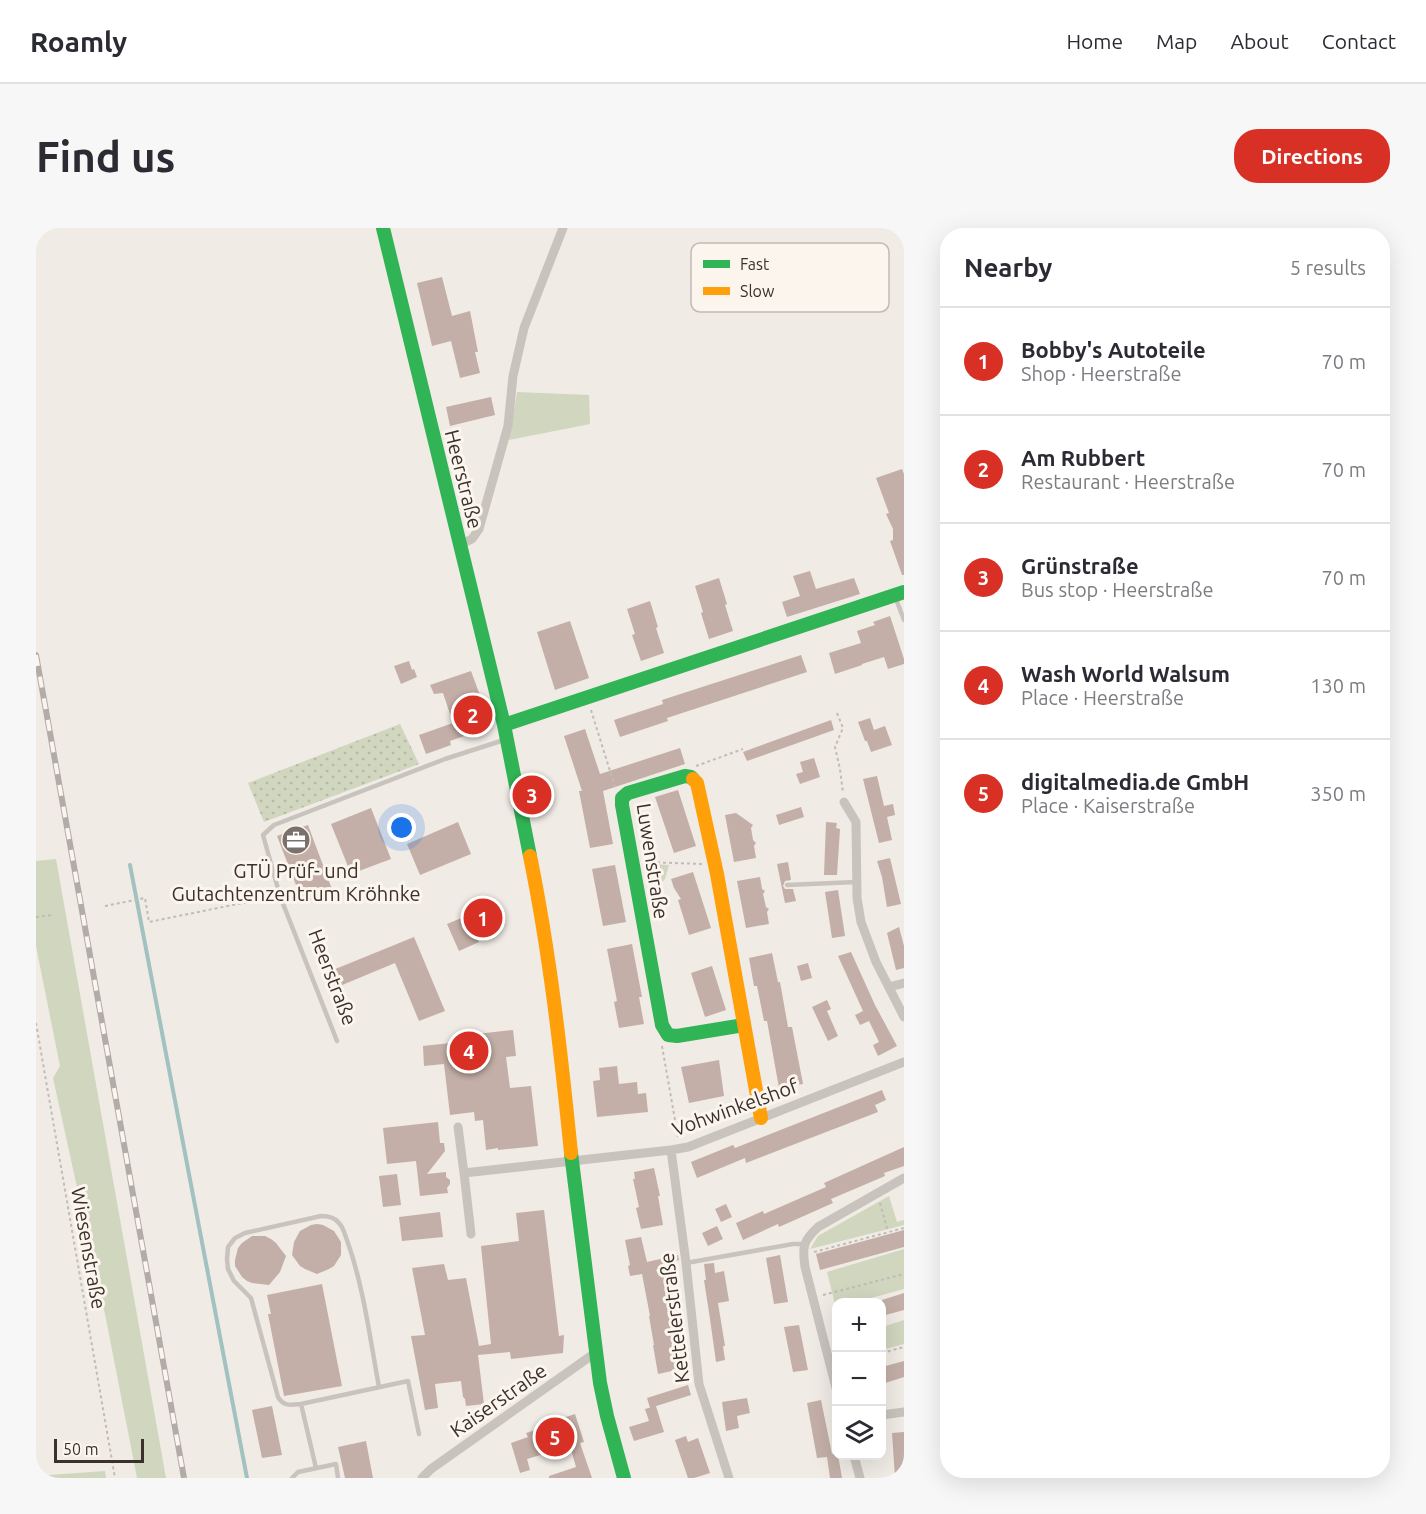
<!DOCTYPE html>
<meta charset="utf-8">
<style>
body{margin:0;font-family:Ubuntu,sans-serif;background:#f7f7f7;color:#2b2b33}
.controls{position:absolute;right:18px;bottom:18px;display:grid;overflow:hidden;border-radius:12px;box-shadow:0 6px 24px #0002}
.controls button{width:54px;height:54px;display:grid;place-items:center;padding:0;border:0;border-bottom:2px solid #e1e1e2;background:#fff;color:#2b2b33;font:30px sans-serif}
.scale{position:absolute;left:18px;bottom:15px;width:90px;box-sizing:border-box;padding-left:6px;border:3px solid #3b302b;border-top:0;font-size:16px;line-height:21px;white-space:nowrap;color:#3b302b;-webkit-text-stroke:4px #fbf5ee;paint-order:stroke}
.you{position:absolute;left:366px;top:600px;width:21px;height:21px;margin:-15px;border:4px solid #fff;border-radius:50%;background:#1a73e8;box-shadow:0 0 0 9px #1a73e833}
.badge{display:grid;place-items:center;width:39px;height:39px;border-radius:50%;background:#d93025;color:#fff;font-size:20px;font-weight:700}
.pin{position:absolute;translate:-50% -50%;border:3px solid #fff;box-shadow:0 2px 6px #0006}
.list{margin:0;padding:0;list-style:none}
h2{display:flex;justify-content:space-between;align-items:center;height:78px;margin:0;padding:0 24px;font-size:26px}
h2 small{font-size:20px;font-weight:400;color:#7c7c81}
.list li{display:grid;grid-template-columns:39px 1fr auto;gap:18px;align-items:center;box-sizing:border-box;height:108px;padding:0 24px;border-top:2px solid #e1e1e2}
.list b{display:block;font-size:22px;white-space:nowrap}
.list p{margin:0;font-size:20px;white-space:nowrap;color:#7c7c81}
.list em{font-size:20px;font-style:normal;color:#7c7c81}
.icon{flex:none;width:33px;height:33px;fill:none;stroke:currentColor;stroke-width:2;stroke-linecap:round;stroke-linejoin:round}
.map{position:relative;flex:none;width:868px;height:1250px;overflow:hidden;border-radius:24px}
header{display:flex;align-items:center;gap:36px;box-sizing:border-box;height:84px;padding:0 30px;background:#fff;border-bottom:2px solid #e1e1e2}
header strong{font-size:28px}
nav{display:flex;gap:33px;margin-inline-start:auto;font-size:21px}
.intro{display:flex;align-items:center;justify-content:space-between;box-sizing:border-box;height:144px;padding:0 36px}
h1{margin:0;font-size:42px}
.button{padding:15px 27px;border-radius:24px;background:#d93025;color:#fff;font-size:21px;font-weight:700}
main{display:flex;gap:36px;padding:0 36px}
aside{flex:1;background:#fff;border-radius:24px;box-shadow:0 6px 24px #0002}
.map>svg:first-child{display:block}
</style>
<header>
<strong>Roamly</strong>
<nav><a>Home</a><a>Map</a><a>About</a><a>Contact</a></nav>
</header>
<div class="intro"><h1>Find us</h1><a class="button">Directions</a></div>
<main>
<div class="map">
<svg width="868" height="1250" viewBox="0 0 868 1250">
<defs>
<pattern id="park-tufts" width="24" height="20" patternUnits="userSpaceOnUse" patternTransform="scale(1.5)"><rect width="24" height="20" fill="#d1d6bf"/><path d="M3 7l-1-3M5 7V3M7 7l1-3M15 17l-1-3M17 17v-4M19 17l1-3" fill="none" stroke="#b4b8a4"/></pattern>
<pattern id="garden-dots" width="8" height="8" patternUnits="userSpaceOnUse" patternTransform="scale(1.5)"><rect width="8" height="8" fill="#d1d6bf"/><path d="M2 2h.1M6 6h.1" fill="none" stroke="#b4b8a4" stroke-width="1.8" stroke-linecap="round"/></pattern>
</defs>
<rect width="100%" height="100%" fill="#f0ebe5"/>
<path fill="#d1d6bf" d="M481 164 553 167 554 196 473 212Z
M20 631 130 1250H101L70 1091 17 850 24 838 0 718V633Z
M853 968 861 994 868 992V997L774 1021 782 1008Z
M868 1021V1061L821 1074H800V1080L791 1044Z
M868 1092V1116L846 1122V1099Z
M69 1243 70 1250H0V1248Z"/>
<path fill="url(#park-tufts)" d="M613 636 633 637 629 651 622 659 616 656Z"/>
<path fill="url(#garden-dots)" d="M364 496 383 536 228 594 212 555Z"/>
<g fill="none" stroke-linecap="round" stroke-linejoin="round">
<path stroke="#a1c2c1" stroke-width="4" d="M94 637 211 1250"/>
</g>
<path fill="#c3afa7" d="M406 49 416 88 434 83 442 124H439L444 145 424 150 415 113 396 118 381 55Z
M455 169 459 187 414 198 410 179Z
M866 241 868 246V347H866L854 313 857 312V301L850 286 853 285 840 250Z
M774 343 780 361 818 350 824 366 751 389 746 374 764 368 757 348Z
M683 350 691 376 689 377 697 403 673 411 665 385 667 384 659 358Z
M614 373 622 399 620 400 628 425 605 433 596 407 599 406 591 381Z
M854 388 868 431V436L852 441 848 429 826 436V437L799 446 793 425 825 415 821 403 839 397 837 394Z
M534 393 553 450 519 462 501 404Z
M765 427 771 444 631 490 632 493 584 509 578 492 627 476 626 472Z
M373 433 376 442 378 441 381 449 365 456 358 438Z
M435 443 446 473 440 475 447 494 443 495 445 502 414 513 415 517 390 526 383 507 417 495 407 465 398 466 394 457Z
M834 490 838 502 849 498 856 517 835 524 831 513H829L822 494Z
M795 492 798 502 711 533 707 524Z
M549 501 564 546 644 520 649 536 567 563 577 616 554 620 543 563H546L528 508Z
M778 530 784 549 764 556 760 546 767 544 764 534Z
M841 548 848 578 857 576 859 587 851 589 856 612 843 615 827 551Z
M642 562 660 618 638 625 619 569Z
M765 579 768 589 743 597 740 587Z
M335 580 355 631 315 646 295 596Z
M700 585 717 597 715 600 717 612 720 615 718 618 720 630 698 634 689 587Z
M422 594 435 626 384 647 371 616Z
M790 594 801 595 800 600 804 601 801 647H788Z
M272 597 297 664 267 675 241 608Z
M854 630 865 676 851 679 846 649 841 633Z
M752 634 755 652 749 653 747 658 749 661H757L760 673 749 675 741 636Z
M579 637 590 694 567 698 556 641Z
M657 644 675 700 653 707 642 672 645 671 638 660 635 651Z
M724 649 726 661 729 663 727 666 730 679 733 681 731 684 733 696 710 700 701 653Z
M802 662 809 708 796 710 789 664Z
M452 679 454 683 459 685 462 693 439 703 443 714 423 723 411 696Z
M863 699 868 718V740L860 742 851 705Z
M378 709 409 783 383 793 359 735 299 760 292 744Z
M596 716 606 769H603L608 796 583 800 578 774 581 773 571 721Z
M815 724 839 777 861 818 842 828 837 817 843 814 833 793 824 797 819 787 827 783 802 728Z
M736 725 742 754H744L752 799H756L767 856 743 860 731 793H728L721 758H718L713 730Z
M772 735 776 750 765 753 761 738Z
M676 738 690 782 669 789 655 745Z
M791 772 795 781 791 783 802 808 792 813 776 779Z
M477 802 480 828 470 829 474 860 495 858 502 918 462 922V920L450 922 447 892 439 893 438 884 414 887 408 836 388 838 387 818 424 814 423 808Z
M683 832 688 868 653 875 645 839Z
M581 838 583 856 601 854 602 866 610 865 612 884 561 889 557 853 564 852 563 840Z
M846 862 850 872 839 877 842 884 710 935 709 930 661 950 655 934 697 917 699 920Z
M402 894 404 915H408L409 923 391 946 410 944V949L414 952V956L411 960 412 965 384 968 380 933 351 936 347 900Z
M868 919V938L848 945 849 948 795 971 797 975 743 999 742 996 707 1012 700 995 727 983 728 986 790 959 788 955Z
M618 940 624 968H622L627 997 605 1001 600 980 603 979 597 951H599L598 944Z
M361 946 365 977 347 979 343 948Z
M690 976 696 989 685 994 679 981Z
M508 982 523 1108 528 1107 527 1125 475 1131 474 1124 442 1127 448 1176 430 1178 429 1171 427 1169 425 1153 399 1156 402 1180 389 1182 375 1108 389 1107 376 1040 408 1036 412 1052 430 1050 443 1118 455 1116 445 1018 483 1013 480 985Z
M404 984 407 1009 366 1013 363 989Z
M281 996 287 997 298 1003 305 1014V1027L298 1038 293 1041 281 1046 269 1041 264 1038 256 1027 258 1014 264 1003 275 997Z
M681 998 687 1011 672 1018 666 1005Z
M868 1002V1019L784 1042 780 1026Z
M216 1008H229L235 1011 240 1015 250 1028 244 1044 233 1057 216 1055 211 1053 206 1049 199 1038V1032L202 1020 206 1015Z
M605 1009 611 1034 642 1027 643 1032 620 1042 621 1044 629 1043 642 1112 639 1113 645 1141 622 1146 617 1117H618L613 1088H614L606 1046 594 1048 592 1038 594 1037 589 1012Z
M744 1027 752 1074 738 1076 730 1030Z
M678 1035 679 1045 688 1043 693 1073 682 1075 689 1118H687L689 1132 680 1134 674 1091 668 1052H670L668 1036Z
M286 1056 306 1158 248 1168 232 1086H235L231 1067Z
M868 1065V1082L846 1088V1072Z
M763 1097 772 1142 757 1144 748 1099Z
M868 1133V1149L846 1156V1139Z
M652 1157 655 1167 614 1180 611 1170Z
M711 1170 714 1185 701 1188 703 1200 690 1203 686 1174Z
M785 1172 796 1226 801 1225 802 1227 806 1250H794L791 1229 781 1230 771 1175Z
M236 1178 246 1227 226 1230 216 1182Z
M620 1178 628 1204 598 1213 593 1199 613 1193 609 1181Z
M539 1186 548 1214 544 1215 556 1250H513V1248L540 1239 534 1218 491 1231 494 1242 484 1245 475 1215 492 1209 490 1205 519 1196 518 1193Z
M868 1204V1250H859L856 1205Z
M650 1208 652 1214 662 1210 674 1245 658 1250H652L639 1212Z
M330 1213 337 1250H309L302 1219Z"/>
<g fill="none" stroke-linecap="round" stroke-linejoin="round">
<path stroke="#c2bbb6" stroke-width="2" stroke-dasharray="3 3" stroke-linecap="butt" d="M555 482 579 559
M801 485 807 500 799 519 804 541 807 565
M660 538 707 521
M609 634 666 636
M69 678 109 670 113 694 236 669
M0 689 17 687
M0 795 79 1250
M626 818 642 909
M844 975 852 1004
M778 1024 868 1000
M787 1067 868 1046
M846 1125 868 1119"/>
<path stroke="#c9c3be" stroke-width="4.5" d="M860 371 868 392
M751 657 820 654
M301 813 244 668 227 607 238 597 409 531 468 512
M650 1035 757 1016H768
M265 1176C255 1177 248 1179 242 1169L215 1070 198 1053 192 1041 191 1031 192 1019 199 1010 209 1005 285 988C291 988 298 989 302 994 308 999 309 1008 312 1015 328 1061 334 1111 343 1159
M280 1240 265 1176 372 1153 383 1206
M256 1250 262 1244 300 1236 302 1250"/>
<path stroke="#c9c3be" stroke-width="9" d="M423 317 436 311 443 301 472 198 477 148 488 100 527 0
M808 574 820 594 821 670 825 694 840 734 868 789
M853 759 868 755
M422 899 428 945 635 922 652 919 868 834
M635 922 650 1035 663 1156 693 1250
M428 945 435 1006
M800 1160 769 1039C766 1019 767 1013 782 999L868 950
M846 1187 868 1184
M818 1228 824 1250
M386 1250 395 1241 559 1125"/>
<path stroke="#30b455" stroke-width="14" d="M347 0 468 497 494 628
M468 497 868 364
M657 551 655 549 649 548 592 565 586 570V577L626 797 632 807 641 808 708 797
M535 925 564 1155 571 1188 588 1250"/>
<path stroke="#ff9f0a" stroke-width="14" d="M657 551 661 555 681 646 725 890
M494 628C514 726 525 825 535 925"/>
<g stroke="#b1aca8" stroke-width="6">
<path id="rail" d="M0 427 148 1250"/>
</g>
<use href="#rail" stroke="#fbf5ee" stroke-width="4" stroke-dasharray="11" stroke-linecap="butt"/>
</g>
<defs>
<g id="office-disc" transform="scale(1.5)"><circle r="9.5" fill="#7a716c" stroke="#fbf5ee"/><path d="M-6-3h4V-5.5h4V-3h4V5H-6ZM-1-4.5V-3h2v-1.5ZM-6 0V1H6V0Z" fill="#fff"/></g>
</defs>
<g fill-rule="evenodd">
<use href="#office-disc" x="260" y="612"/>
</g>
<g text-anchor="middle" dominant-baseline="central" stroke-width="6" stroke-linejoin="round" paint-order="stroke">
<g font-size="20" fill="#3b302b" stroke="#fbf5ee">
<text transform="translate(428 251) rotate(76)">Heerstraße</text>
<text transform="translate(617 633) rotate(81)">Luwenstraße</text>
<text transform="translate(297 749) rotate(69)">Heerstraße</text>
<text transform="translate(699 879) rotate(-20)">Vohwinkelshof</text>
<text transform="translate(53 1020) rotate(80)">Wiesenstraße</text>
<text transform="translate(638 1090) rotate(-97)">Kettelerstraße</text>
<text transform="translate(462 1172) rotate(-35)">Kaiserstraße</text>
</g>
<g font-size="20" fill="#3b302b" stroke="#fbf5ee">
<text x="260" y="642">GTÜ Prüf- und<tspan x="260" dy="23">Gutachtenzentrum Kröhnke</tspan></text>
</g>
</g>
<rect x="655" y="15" width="198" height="69" rx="9" fill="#fbf5ee" stroke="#c1bab4" stroke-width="1.5"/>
<rect x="667" y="32" width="27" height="8" fill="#30b455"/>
<rect x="667" y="59" width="27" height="8" fill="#ff9f0a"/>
<g font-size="16" fill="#3b302b">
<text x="704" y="42">Fast</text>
<text x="704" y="69">Slow</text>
</g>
</svg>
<div class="controls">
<button>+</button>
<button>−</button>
<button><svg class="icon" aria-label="layers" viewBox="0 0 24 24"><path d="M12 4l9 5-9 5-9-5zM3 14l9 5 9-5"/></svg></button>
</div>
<div class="scale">50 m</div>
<div class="you"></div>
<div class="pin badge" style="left:447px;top:690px">1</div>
<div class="pin badge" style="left:437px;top:487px">2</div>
<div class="pin badge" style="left:496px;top:567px">3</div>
<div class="pin badge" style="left:433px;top:823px">4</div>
<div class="pin badge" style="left:519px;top:1209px">5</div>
</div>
<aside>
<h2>Nearby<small>5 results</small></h2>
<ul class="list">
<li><span class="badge">1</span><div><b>Bobby's Autoteile</b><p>Shop · Heerstraße</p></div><em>70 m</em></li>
<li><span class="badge">2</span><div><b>Am Rubbert</b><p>Restaurant · Heerstraße</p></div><em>70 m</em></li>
<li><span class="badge">3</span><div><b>Grünstraße</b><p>Bus stop · Heerstraße</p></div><em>70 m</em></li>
<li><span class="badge">4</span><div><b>Wash World Walsum</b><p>Place · Heerstraße</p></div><em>130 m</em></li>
<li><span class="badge">5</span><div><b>digitalmedia.de GmbH</b><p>Place · Kaiserstraße</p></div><em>350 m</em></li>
</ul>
</aside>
</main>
